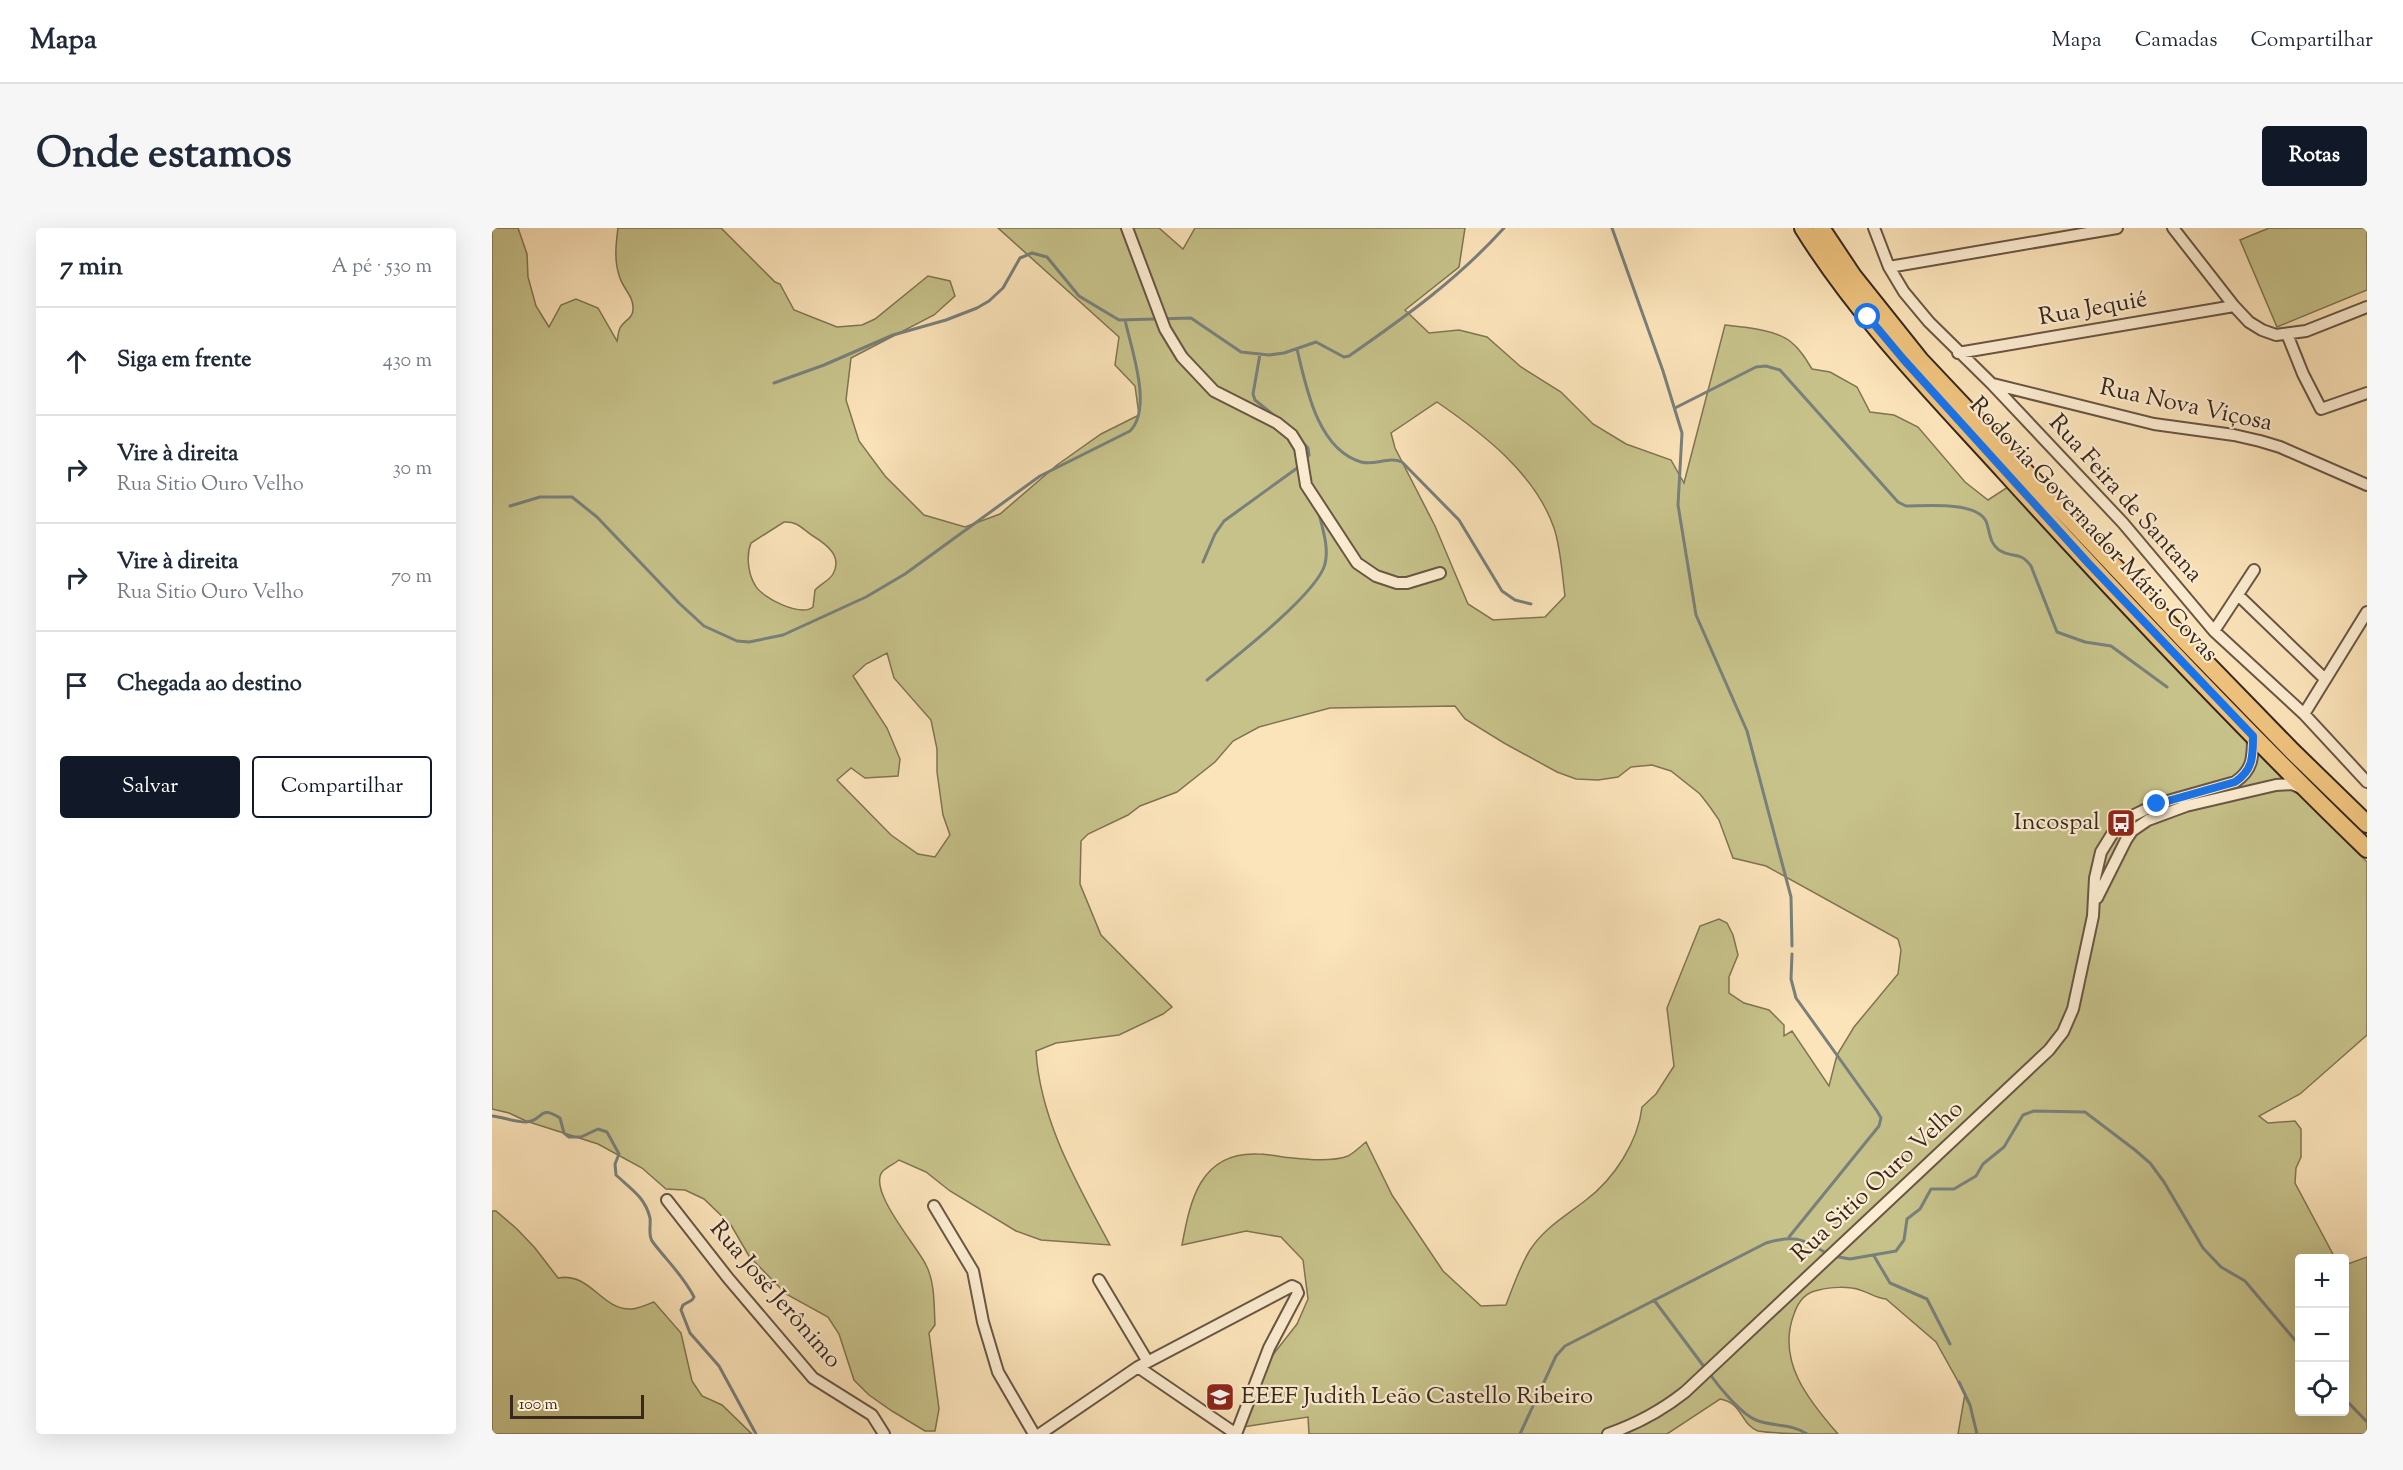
<!DOCTYPE html>
<html lang="pt">
<meta charset="utf-8">
<style>
body{margin:0;font-family:"Sorts Mill Goudy",serif;background:#f6f6f7;color:#1f2937}
.controls{position:absolute;right:18px;bottom:18px;display:grid;overflow:hidden;border-radius:6px;box-shadow:0 6px 24px #0002}
.controls button{width:54px;height:54px;display:grid;place-items:center;padding:0;border:0;border-bottom:2px solid #e0e1e3;background:#fff;color:#1f2937;font:30px sans-serif}
.scale{position:absolute;left:18px;bottom:15px;width:134px;box-sizing:border-box;padding-left:6px;border:3px solid #38271e;border-top:0;font-size:16px;line-height:21px;white-space:nowrap;color:#38271e;-webkit-text-stroke:4px #fdedd2;paint-order:stroke}
.stop{position:absolute;width:18px;height:18px;margin:-14px;border:4px solid #1a73e8;border-radius:50%;background:#fff}
.stop.end{background:#1a73e8;border-color:#fff;box-shadow:0 2px 6px #0008}
.list{margin:0;padding:0;list-style:none}
h2{display:flex;justify-content:space-between;align-items:center;height:78px;margin:0;padding:0 24px;font-size:26px}
h2 small{font-size:20px;font-weight:400;color:#747a83}
.list li{display:grid;grid-template-columns:39px 1fr auto;gap:18px;align-items:center;box-sizing:border-box;height:108px;padding:0 24px;border-top:2px solid #e0e1e3}
.list b{display:block;font-size:22px;white-space:nowrap}
.list p{margin:0;font-size:20px;white-space:nowrap;color:#747a83}
.list em{font-size:20px;font-style:normal;color:#747a83}
.actions{display:flex;gap:12px;padding:18px 24px}
.actions a{flex:1;padding:14px 0;border:2px solid #111827;border-radius:6px;text-align:center;font-size:21px;color:#111827}
.actions .main{background:#111827;color:#fff}
.icon{flex:none;width:33px;height:33px;fill:none;stroke:currentColor;stroke-width:2;stroke-linecap:round;stroke-linejoin:round}
.map{position:relative;flex:none;width:1875px;height:1206px;overflow:hidden;border-radius:6px}
header{display:flex;align-items:center;gap:36px;box-sizing:border-box;height:84px;padding:0 30px;background:#fff;border-bottom:2px solid #e0e1e3}
header strong{font-size:28px}
nav{display:flex;gap:33px;margin-inline-start:auto;font-size:21px}
.intro{display:flex;align-items:center;justify-content:space-between;box-sizing:border-box;height:144px;padding:0 36px}
h1{margin:0;font-size:42px}
.button{padding:15px 27px;border-radius:6px;background:#111827;color:#fff;font-size:21px;font-weight:700}
main{display:flex;gap:36px;padding:0 36px}
aside{flex:1;background:#fff;border-radius:6px;box-shadow:0 6px 24px #0002}
.map>svg:first-child{display:block}
</style>
<header>
<strong>Mapa</strong>
<nav><a>Mapa</a><a>Camadas</a><a>Compartilhar</a></nav>
</header>
<div class="intro"><h1>Onde estamos</h1><a class="button">Rotas</a></div>
<main>
<aside>
<h2>7 min<small>A pé · 530 m</small></h2>
<ul class="list">
<li><svg class="icon" aria-label="ahead" viewBox="0 0 24 24"><path d="M12 20V5M6 11l6-6 6 6"/></svg><div><b>Siga em frente</b></div><em>430 m</em></li>
<li><svg class="icon" aria-label="right" viewBox="0 0 24 24"><path d="M7 20v-9h11M14 6l5 5-5 5"/></svg><div><b>Vire à direita</b><p>Rua Sitio Ouro Velho</p></div><em>30 m</em></li>
<li><svg class="icon" aria-label="right" viewBox="0 0 24 24"><path d="M7 20v-9h11M14 6l5 5-5 5"/></svg><div><b>Vire à direita</b><p>Rua Sitio Ouro Velho</p></div><em>70 m</em></li>
<li><svg class="icon" aria-label="arrive" viewBox="0 0 24 24"><path d="M6 21V4h12l-3 4 3 4H6"/></svg><div><b>Chegada ao destino</b></div></li>
</ul>
<div class="actions"><a class="main">Salvar</a><a>Compartilhar</a></div>
</aside>
<div class="map">
<svg width="1875" height="1206" viewBox="0 0 1875 1206">
<rect width="100%" height="100%" fill="#fce4ba"/>
<filter id="stains"><feTurbulence type="fractalNoise" baseFrequency=".00333" numOctaves="4"/><feColorMatrix values="0 0 0 0 .2 0 0 0 0 .09 0 0 0 0 .02 0 0 0 .5 -.17"/></filter>
<radialGradient id="worn" r=".72"><stop offset=".6" stop-color="#630" stop-opacity="0"/><stop offset="1" stop-color="#630" stop-opacity=".3"/></radialGradient>
<path fill="#c7c28a" stroke="#807454" stroke-width="1.5" fill-rule="evenodd" d="M0 0H26L35 26 36 49 44 78 57 99 69 77 84 71 106 80 125 113C126 109 126 104 128 100 132 92 141 91 141 81 142 68 130 60 127 47 122 32 124 15 126 0H229L283 54 288 56 302 82 345 99 370 97 383 91 436 48 458 53 463 68 442 87 359 130 354 172 367 213 393 248 432 287 473 299 508 286 565 237 609 206 647 187 643 158 623 137 627 109 506 0H667L691 21 703 0H973L967 39 913 82 937 105 967 102 995 109 1029 139 1069 164 1101 196 1134 216 1179 232 1192 255 1233 97C1252 99 1285 102 1299 114 1308 121 1314 131 1320 141L1338 144 1365 159 1378 184 1402 187 1426 199 1473 254 1496 272 1519 257 1875 634V807L1808 866 1767 888 1776 895 1803 893 1809 901V929L1804 940 1803 955 1843 1030H1808V1184H1852L1853 1037 1875 1029V1206H1466L1473 1166 1444 1114 1394 1071C1384 1070 1378 1065 1368 1062 1357 1058 1338 1059 1327 1062 1313 1064 1306 1074 1302 1086 1284 1133 1317 1173 1346 1206 1327 1206 1282 1206 1266 1203 1248 1196 1251 1175 1228 1171L1175 1206H817L816 1189 744 1200 776 1133 805 1096 816 1071 811 1032 789 1009 754 1003 690 1017C698 973 708 924 765 926 777 926 789 929 801 930 818 932 840 934 856 928 862 925 869 918 874 914L900 967 951 1043 989 1078 1014 1077C1021 1059 1028 1038 1038 1022 1052 1000 1075 987 1094 972 1122 951 1146 914 1150 879L1164 866 1182 838 1175 780 1208 698 1227 691 1235 695 1241 707 1246 727 1237 749V765L1252 775 1277 782 1292 797V808L1300 803 1337 858 1345 827 1362 799 1406 746 1409 722 1406 711 1274 638 1241 630 1227 592 1218 579 1208 566 1179 543 1160 537 1139 539 1126 549 1106 552 1084 551 1065 544 1012 515 973 491 963 478 838 480 767 499 741 513 723 534 685 564 648 578 636 587 596 606 589 613 588 656 609 707 680 779 671 786 627 807 564 815 544 823C548 893 586 957 618 1017L549 1012 524 1003 458 963 434 944 407 932C402 936 395 939 391 943 374 961 425 1018 434 1037 443 1054 442 1078 443 1097L437 1105 447 1181 443 1203H433L400 1183 377 1167 362 1152 347 1106 336 1089 294 1066 257 1028 239 997 212 971 193 962 174 961 150 940 106 916 34 893 17 885 0 881ZM945 174C990 205 1043 245 1062 300 1069 321 1070 346 1073 368L1053 389 1001 392 976 376 943 298 903 220 899 205ZM292 294C306 293 310 301 321 308 334 316 351 328 341 346 337 353 328 356 323 362L321 379C308 389 270 370 263 357 256 346 254 327 259 315ZM395 425 402 450 439 492 445 521V544L451 587 458 607 443 629 426 626 399 607 345 552 359 540 373 550 406 548 408 531 395 500 361 448 374 436Z
M1777 0H1875V62L1785 99 1748 12Z
M0 983H4L25 1001 43 1020 66 1050C99 1044 109 1082 139 1081 146 1081 156 1076 162 1074L189 1105 200 1153 210 1168 230 1177 260 1206H0Z"/>
<g fill="none" stroke-linecap="round" stroke-linejoin="round">
<path stroke="#79807c" stroke-width="3" d="M1120 0 1171 143 1190 205 1186 277 1204 387 1255 503 1299 669 1300 718
M805 121C814 158 825 221 869 234 883 238 897 228 910 234L967 292 1010 363 1023 372 1039 376
M768 126 761 166 763 172 784 189
M282 155 332 137 401 107 454 92 485 80 497 73 511 60 528 30 540 25 555 29 587 68 627 92 699 90 749 124 777 127 792 125 824 114 852 129 857 128C913 89 966 51 1012 0
M1183 180 1264 139 1274 138 1288 142 1406 274 1414 278C1433 278 1484 273 1494 293 1498 303 1497 315 1507 322 1521 331 1527 322 1539 338L1565 404 1593 414 1619 418 1675 459
M808 212 816 220 817 227 814 231
M18 278 48 269H80L105 289 187 375 212 398 245 413 257 414 291 407 374 369 413 346 548 248 638 203C661 180 639 120 633 92
M711 334 723 306 732 293 808 238
M715 452C741 431 826 365 833 336 837 320 831 302 827 286
M0 888C11 889 22 894 34 894 52 893 46 876 68 890L72 905 77 909H89L106 901 115 904 127 926 123 936 124 947C139 961 153 969 158 990 159 998 156 1006 160 1013 174 1032 191 1047 202 1069L200 1072 191 1077 189 1082 198 1105 227 1138 264 1206
M1297 1009 1387 898 1389 890 1385 883 1304 770 1299 751 1300 726
M1341 1028 1358 1031 1404 1023 1412 1012 1415 991 1428 981 1439 961H1462L1484 948 1491 936 1512 919 1531 887 1542 883 1593 884 1643 922 1658 935 1672 954 1711 1020 1729 1039 1753 1053 1808 1118
M1382 1028 1398 1055 1435 1071 1458 1116
M1162 1072 1213 1140
M1217 1145C1227 1159 1249 1186 1264 1192 1281 1199 1299 1195 1315 1206
M1467 1154 1478 1177 1485 1206
M1852 1170 1875 1194
M1028 1206 1064 1128 1073 1118 1274 1015C1302 1007 1310 1010 1334 1025"/>
<g stroke="#695645" stroke-width="14">
<path id="minor" d="M635 0 673 101 690 129 722 163 785 195 800 207 808 220 814 257 865 335 884 348 905 355H915L948 345
M1382 0 1397 39 1412 64 1437 94 1500 156 1631 295 1722 403 1812 486 1875 554
M1681 0 1742 78 1757 94 1770 102 1784 107 1814 103 1875 79
M1397 39 1625 0
M1795 106 1811 146 1829 181 1875 165
M1466 125 1742 78
M1501 156 1662 196 1742 207 1768 213 1788 219 1875 257
M1747 368 1833 451
M1722 403 1762 342
M1812 486 1875 384
M1605 670 1634 612 1640 603 1656 592 1694 578 1784 557 1800 556 1809 560
M175 972 236 1050 321 1150 380 1187 392 1206
M442 978 481 1043 491 1094 506 1144 542 1206
M607 1052 656 1134
M646 1139 744 1206
M548 1206 646 1139 800 1058 804 1060 806 1065 777 1120 744 1206
M1116 1206C1145 1196 1169 1183 1193 1164L1557 822 1571 804 1581 781 1601 688 1603 650 1609 624 1622 603 1638 589 1665 576 1743 554C1761 542 1761 529 1761 509"/>
</g>
<g stroke="#38271e" stroke-width="20">
<path id="primary" d="M1311 0C1367 90 1442 166 1513 244 1630 373 1750 500 1875 621
M1329 0 1361 48 1428 132 1693 413 1800 523 1875 596"/>
</g>
<use href="#minor" stroke="#fdedd2" stroke-width="10"/>
<use href="#primary" stroke="#eec27d" stroke-width="16"/>
</g>
<g fill="none" stroke-linecap="round" stroke-linejoin="round">
<path stroke="#1a73e8" stroke-width="8" d="M1376 89 1412 132 1597 336 1761 508C1761 529 1761 542 1743 554L1665 576"/>
</g>
<defs>
<g id="bus-square" transform="scale(1.5)"><rect x="-9" y="-9" width="18" height="18" rx="4" fill="#8f2418" stroke="#fdedd2"/><path d="M-5-6H5V4H4V6H2V4H-2V6H-4V4H-5ZM-3.5-4V0h7V-4ZM-3.5 1.2v1.5H-2V1.2ZM2 1.2v1.5H3.5V1.2Z" fill="#fff"/></g>
<g id="school-square" transform="scale(1.5)"><rect x="-9" y="-9" width="18" height="18" rx="4" fill="#8f2418" stroke="#fdedd2"/><path d="M0-5L7-2L0 1L-7-2ZM-4 1L0 2.5L4 1V4Q0 6-4 4Z" fill="#fff"/></g>
</defs>
<g fill-rule="evenodd">
<use href="#bus-square" x="1629" y="595"/>
<use href="#school-square" x="728" y="1169"/>
</g>
<g text-anchor="middle" dominant-baseline="central" stroke-width="4.5" stroke-linejoin="round" paint-order="stroke">
<g font-size="24" fill="#38271e" stroke="#fdedd2">
<text transform="translate(1601 81) rotate(-10)">Rua Jequié</text>
<text transform="translate(1694 178) rotate(12)">Rua Nova Viçosa</text>
<text transform="translate(1633 271) rotate(48)">Rua Feira de Santana</text>
<text transform="translate(1601 302) rotate(47)">Rodovia Governador Mário Covas</text>
<text transform="translate(1386 954) rotate(-43)">Rua Sitio Ouro Velho</text>
<text transform="translate(283 1067) rotate(49)">Rua José Jerônimo</text>
</g>
<g font-size="24" fill="#38271e" stroke="#fdedd2" text-anchor="end">
<text x="1608" y="595">Incospal</text>
<text x="749" y="1169" text-anchor="start">EEEF Judith Leão Castello Ribeiro</text>
</g>
</g>
<rect width="100%" height="100%" filter="url(#stains)"/>
<rect width="100%" height="100%" fill="url(#worn)"/>
</svg>
<div class="controls">
<button>+</button>
<button>−</button>
<button><svg class="icon" aria-label="locate" viewBox="0 0 24 24"><circle cx="12" cy="12" r="6"/><path d="M12 2v4M12 18v4M2 12h4M18 12h4"/></svg></button>
</div>
<div class="scale">100 m</div>
<div class="stop" style="left:1376px;top:89px"></div>
<div class="stop end" style="left:1665px;top:576px"></div>
</div>
</main>
